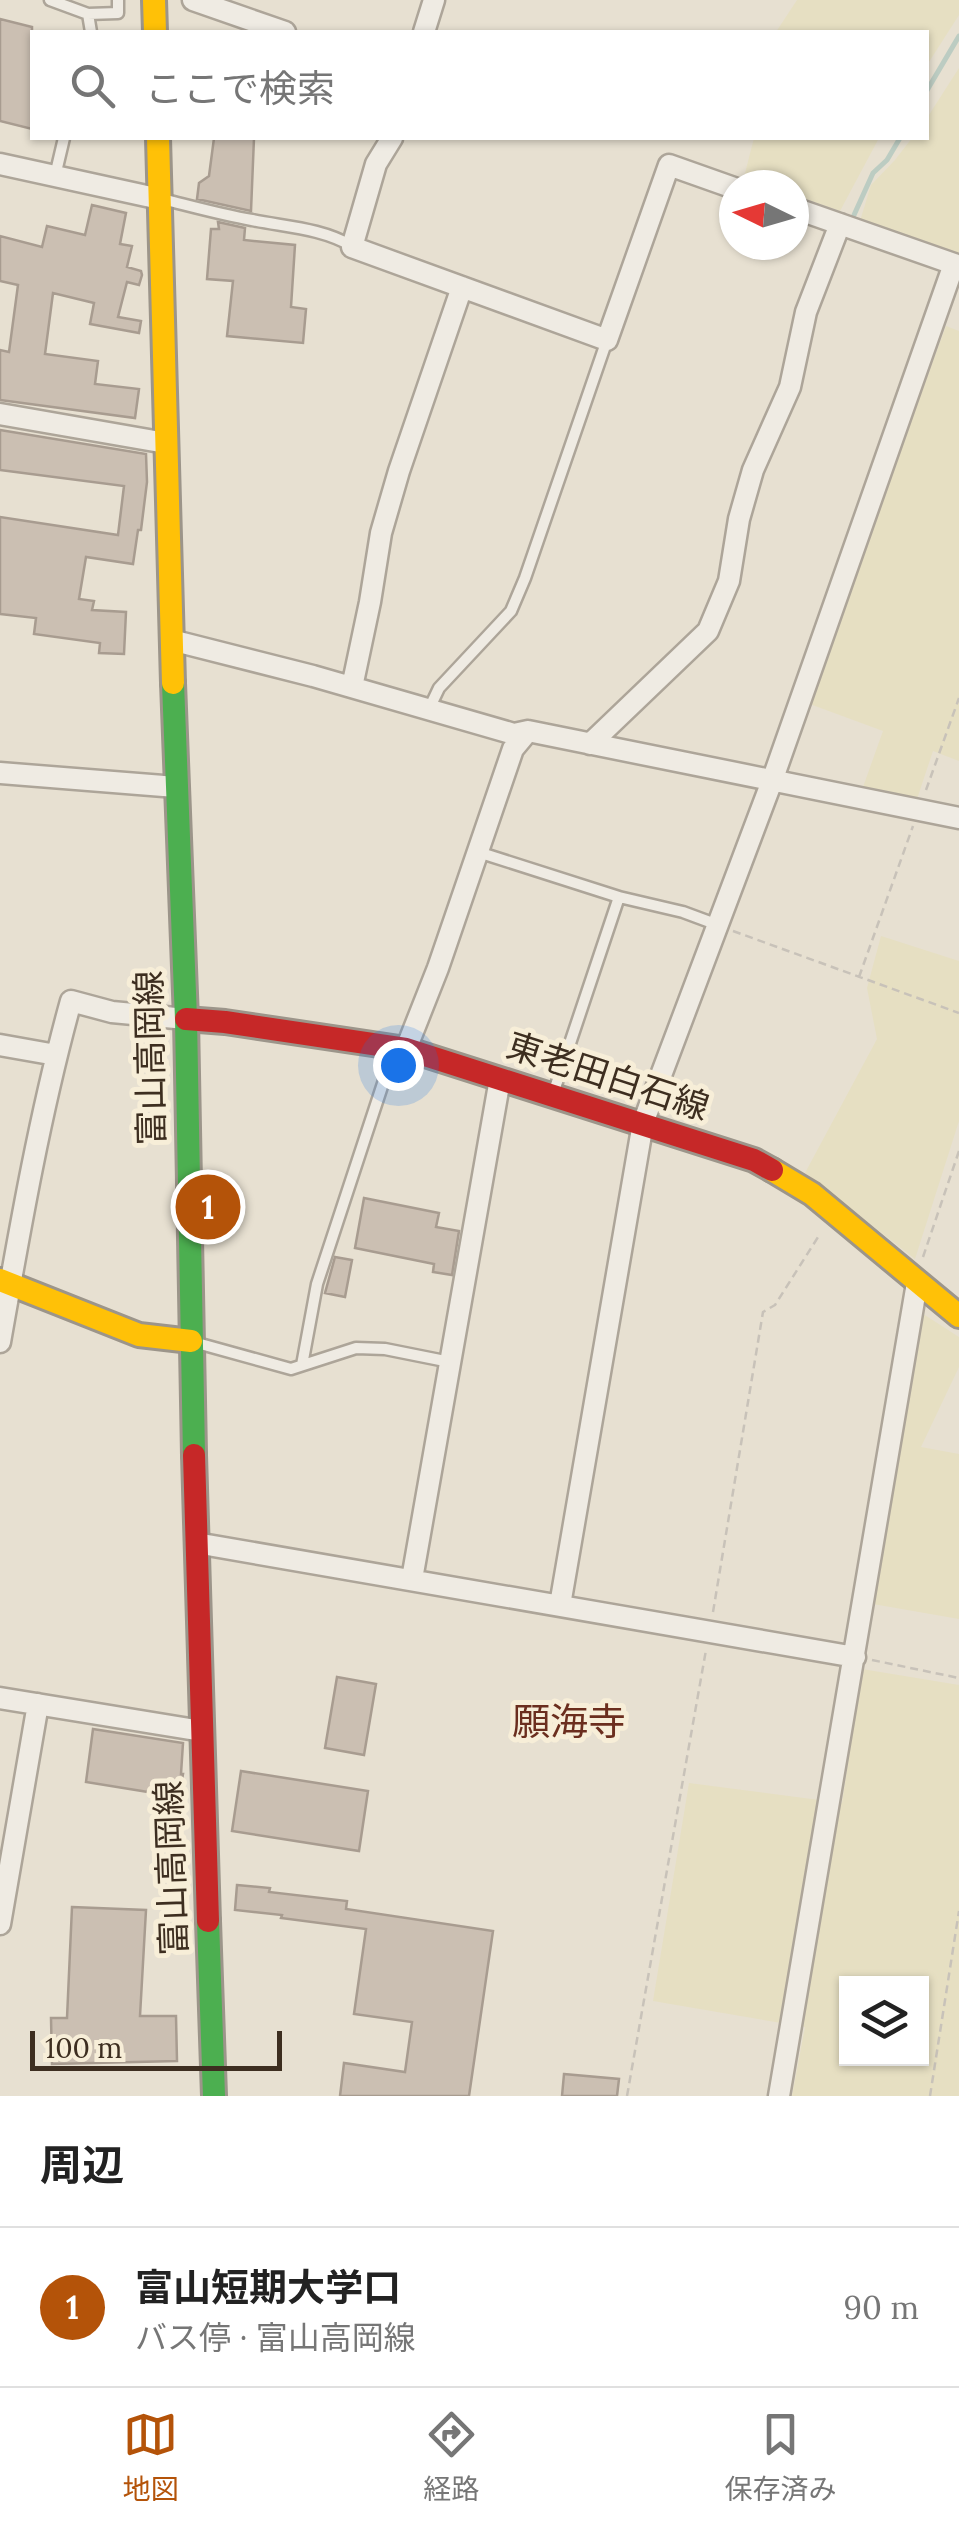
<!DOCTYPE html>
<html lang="ja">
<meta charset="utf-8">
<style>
body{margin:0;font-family:Lora,"Noto Sans JP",serif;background:#f6f6f6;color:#222}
.controls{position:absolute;right:30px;bottom:30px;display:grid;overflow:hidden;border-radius:0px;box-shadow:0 2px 8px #0004}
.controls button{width:90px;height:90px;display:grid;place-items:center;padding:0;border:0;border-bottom:2px solid #e0e0e0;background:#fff;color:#222;font:50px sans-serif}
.compass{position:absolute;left:719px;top:170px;width:90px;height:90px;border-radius:50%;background:#fff;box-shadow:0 2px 8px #0004;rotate:275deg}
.scale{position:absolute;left:30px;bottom:25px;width:252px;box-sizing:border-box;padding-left:10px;border:5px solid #3d2e20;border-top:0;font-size:28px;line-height:35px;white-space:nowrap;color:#3d2e20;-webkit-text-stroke:8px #f7eed8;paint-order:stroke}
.you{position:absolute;left:398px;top:1065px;width:35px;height:35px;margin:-25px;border:8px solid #fff;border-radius:50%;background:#1a73e8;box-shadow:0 0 0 15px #1a73e833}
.badge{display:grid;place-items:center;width:65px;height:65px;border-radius:50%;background:#b45309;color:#fff;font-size:32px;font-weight:700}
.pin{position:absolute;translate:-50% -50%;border:5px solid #fff;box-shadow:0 2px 10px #0006}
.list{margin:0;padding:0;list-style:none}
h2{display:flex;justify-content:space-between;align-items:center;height:130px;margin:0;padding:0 40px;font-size:42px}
h2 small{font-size:32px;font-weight:400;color:#767676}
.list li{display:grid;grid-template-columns:65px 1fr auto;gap:30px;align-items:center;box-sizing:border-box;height:160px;padding:0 40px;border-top:2px solid #e0e0e0}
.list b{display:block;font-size:38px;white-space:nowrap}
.list p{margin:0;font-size:32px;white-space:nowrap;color:#767676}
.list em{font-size:32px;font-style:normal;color:#767676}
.icon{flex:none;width:55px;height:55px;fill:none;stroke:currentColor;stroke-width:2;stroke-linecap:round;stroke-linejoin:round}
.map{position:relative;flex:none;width:959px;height:2096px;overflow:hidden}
.search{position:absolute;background:#fff;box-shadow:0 2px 8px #0004;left:30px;right:30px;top:30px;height:110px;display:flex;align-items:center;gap:25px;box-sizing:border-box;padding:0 35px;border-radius:0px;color:#767676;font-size:38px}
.sheet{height:290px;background:#fff}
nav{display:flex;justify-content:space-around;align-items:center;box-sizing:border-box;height:140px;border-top:2px solid #e0e0e0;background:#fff;font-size:28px;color:#767676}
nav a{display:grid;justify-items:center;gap:5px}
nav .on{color:#b45309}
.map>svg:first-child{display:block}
</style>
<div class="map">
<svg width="959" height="2096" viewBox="0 0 959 2096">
<rect width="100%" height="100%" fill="#e7e0d1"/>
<path fill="#e6dfc2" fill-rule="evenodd" d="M797 0H959V15L927 65 926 32H776Z
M959 68V257L860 221 871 185 895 160 912 138H926L927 118Z
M754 138H879L840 211 794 195V185H765L744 177Z
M946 326 959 331V761L933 751 917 799 863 787 883 731 807 703Z
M881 936 959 961V1121L915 1259 805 1173 877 1039 867 988Z
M917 1310 959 1337V1367L921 1447 959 1454V1619L873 1604Z
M862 1669 959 1685V2096H792L805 2027 653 2001 689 1783 842 1803ZM846 1984H922V2058H846Z"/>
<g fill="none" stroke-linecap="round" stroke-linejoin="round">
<path stroke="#bcccc2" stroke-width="5" d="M926 92 959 36
M854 215 873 173 887 160 900 138"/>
</g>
<path fill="#cbbfb2" stroke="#a89c90" stroke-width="2.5" d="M0 19 32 27V129L0 121Z
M214 138H254L251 211 197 199 199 183 209 176Z
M92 205 126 213 120 244 132 246 127 267 141 271 142 275 139 285 127 282 118 317 141 321 139 333 90 324 94 303 53 293 45 354 98 361 95 384 139 389 135 418 0 400V350L9 352 18 285 0 281V236L42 247 47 226 85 235Z
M218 222 245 228 244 240 295 245 291 307 306 309 303 343 227 336 233 281 207 279 211 229H219Z
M0 430 146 454 147 482 141 530H138L133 564 86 557 79 599 94 601 92 610 126 612 124 654 99 653 100 643 34 634 36 618 0 614V517L118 535 124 486 0 470Z
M364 1198 439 1213 436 1227 459 1231 452 1275 433 1272 434 1264 355 1248Z
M335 1257 352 1260 345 1297 325 1293Z
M337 1677 376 1684 364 1755 325 1748Z
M93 1729 183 1743 181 1774H183L179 1797 86 1782Z
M241 1771 368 1791 359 1851 232 1831Z
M237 1885 270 1888 269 1892 347 1901 346 1909 493 1931 469 2096H340L344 2063 405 2072 412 2022 354 2014 366 1929 281 1918 282 1915 235 1910Z
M72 1907 146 1910 140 2016H176L177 2061 52 2064 51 2018H67Z
M564 2074 619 2079 617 2096H562Z"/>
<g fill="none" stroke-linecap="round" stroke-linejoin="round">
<g stroke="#ada599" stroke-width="15">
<path id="lane" d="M50 0 88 14 118 13V0
M88 14 91 32
M55 176 64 138
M166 200C194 207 223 215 252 220 286 227 321 228 352 246
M429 709 439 688 511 611 525 578 607 340
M478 852 619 897
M553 1094 619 897 683 912 718 925
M197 1343 291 1369 356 1348 385 1349 450 1362
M302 1365 317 1284 394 1050"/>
</g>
<g stroke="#ada599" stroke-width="25">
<path id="street" d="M193 0 285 32
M424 32 434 0
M392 138 376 164 352 247 607 340 669 165 734 188
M0 164 160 199
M0 414 166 443
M171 640 313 676 514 734 528 731 959 818
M352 687 370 602 381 533 399 471 462 287
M590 744 708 631 729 581 739 519 753 470 790 387 806 312 840 224
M0 773 176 787
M0 1045 56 1055
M406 1049 438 968 513 749 528 731
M0 1342C20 1228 40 1113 71 1001L112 1012 186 1019
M196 1543 855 1657
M412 1579 500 1079
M560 1605 643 1123 772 781 954 264 794 208
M0 1698 202 1731
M0 1924 38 1704
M779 2096 917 1283"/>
</g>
<g stroke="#9c958a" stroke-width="28">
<path id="fast" d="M173 683 186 1019 194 1455
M208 1921 214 2096"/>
</g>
<g stroke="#9c958a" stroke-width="28">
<path id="slow" d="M154 0 155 32
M158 138 173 683
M772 1170 812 1194 959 1316
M0 1280 139 1335 191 1341"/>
</g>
<g stroke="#9c958a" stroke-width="28">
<path id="jam" d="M186 1019 225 1022 406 1049 754 1160 772 1170
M194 1455 208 1921"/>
</g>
<path stroke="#c8c2b9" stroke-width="2.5" stroke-dasharray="8 5" stroke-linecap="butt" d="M926 790 959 698
M733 931 959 1013
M859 977 913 826
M923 1257 959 1151
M713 1612 763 1312 775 1305 820 1234
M872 1660 959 1678
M627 2096 706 1650
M930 2096 959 1911"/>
<use href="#lane" stroke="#efebe3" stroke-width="10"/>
<use href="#street" stroke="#efebe3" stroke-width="20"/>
<use href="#fast" stroke="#4caf50" stroke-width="22"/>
<use href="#slow" stroke="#ffc107" stroke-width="22"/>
<use href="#jam" stroke="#c62828" stroke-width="22"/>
</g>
<g text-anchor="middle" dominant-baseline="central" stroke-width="10" stroke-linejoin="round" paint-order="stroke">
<g font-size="35" fill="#3d2e20" stroke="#f7eed8">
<text transform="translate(150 1058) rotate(-91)">富山高岡線</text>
<text transform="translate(608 1076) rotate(18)">東老田白石線</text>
<text transform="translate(171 1868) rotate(-92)">富山高岡線</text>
</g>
<g font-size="38" fill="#6b2e1e" stroke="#f7eed8">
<text x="569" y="1721">願海寺</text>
</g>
</g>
</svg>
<div class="controls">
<button><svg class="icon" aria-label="layers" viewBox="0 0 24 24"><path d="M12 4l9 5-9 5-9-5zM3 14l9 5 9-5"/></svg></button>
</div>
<svg class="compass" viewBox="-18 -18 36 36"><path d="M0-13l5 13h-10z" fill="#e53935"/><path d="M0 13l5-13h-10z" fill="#767676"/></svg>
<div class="scale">100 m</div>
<div class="you"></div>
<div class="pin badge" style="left:208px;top:1207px">1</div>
<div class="search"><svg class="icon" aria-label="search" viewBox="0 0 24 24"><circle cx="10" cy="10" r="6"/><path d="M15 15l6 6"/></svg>ここで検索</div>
</div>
<section class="sheet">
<h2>周辺<small></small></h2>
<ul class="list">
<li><span class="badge">1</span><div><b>富山短期大学口</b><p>バス停 · 富山高岡線</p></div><em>90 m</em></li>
</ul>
</section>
<nav>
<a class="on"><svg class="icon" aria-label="map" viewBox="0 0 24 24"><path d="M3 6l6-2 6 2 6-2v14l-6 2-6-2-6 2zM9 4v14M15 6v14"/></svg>地図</a>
<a><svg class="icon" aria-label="directions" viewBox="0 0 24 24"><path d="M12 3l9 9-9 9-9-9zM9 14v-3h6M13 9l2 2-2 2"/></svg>経路</a>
<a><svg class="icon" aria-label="saved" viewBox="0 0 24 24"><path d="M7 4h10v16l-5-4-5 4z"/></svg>保存済み</a>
</nav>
